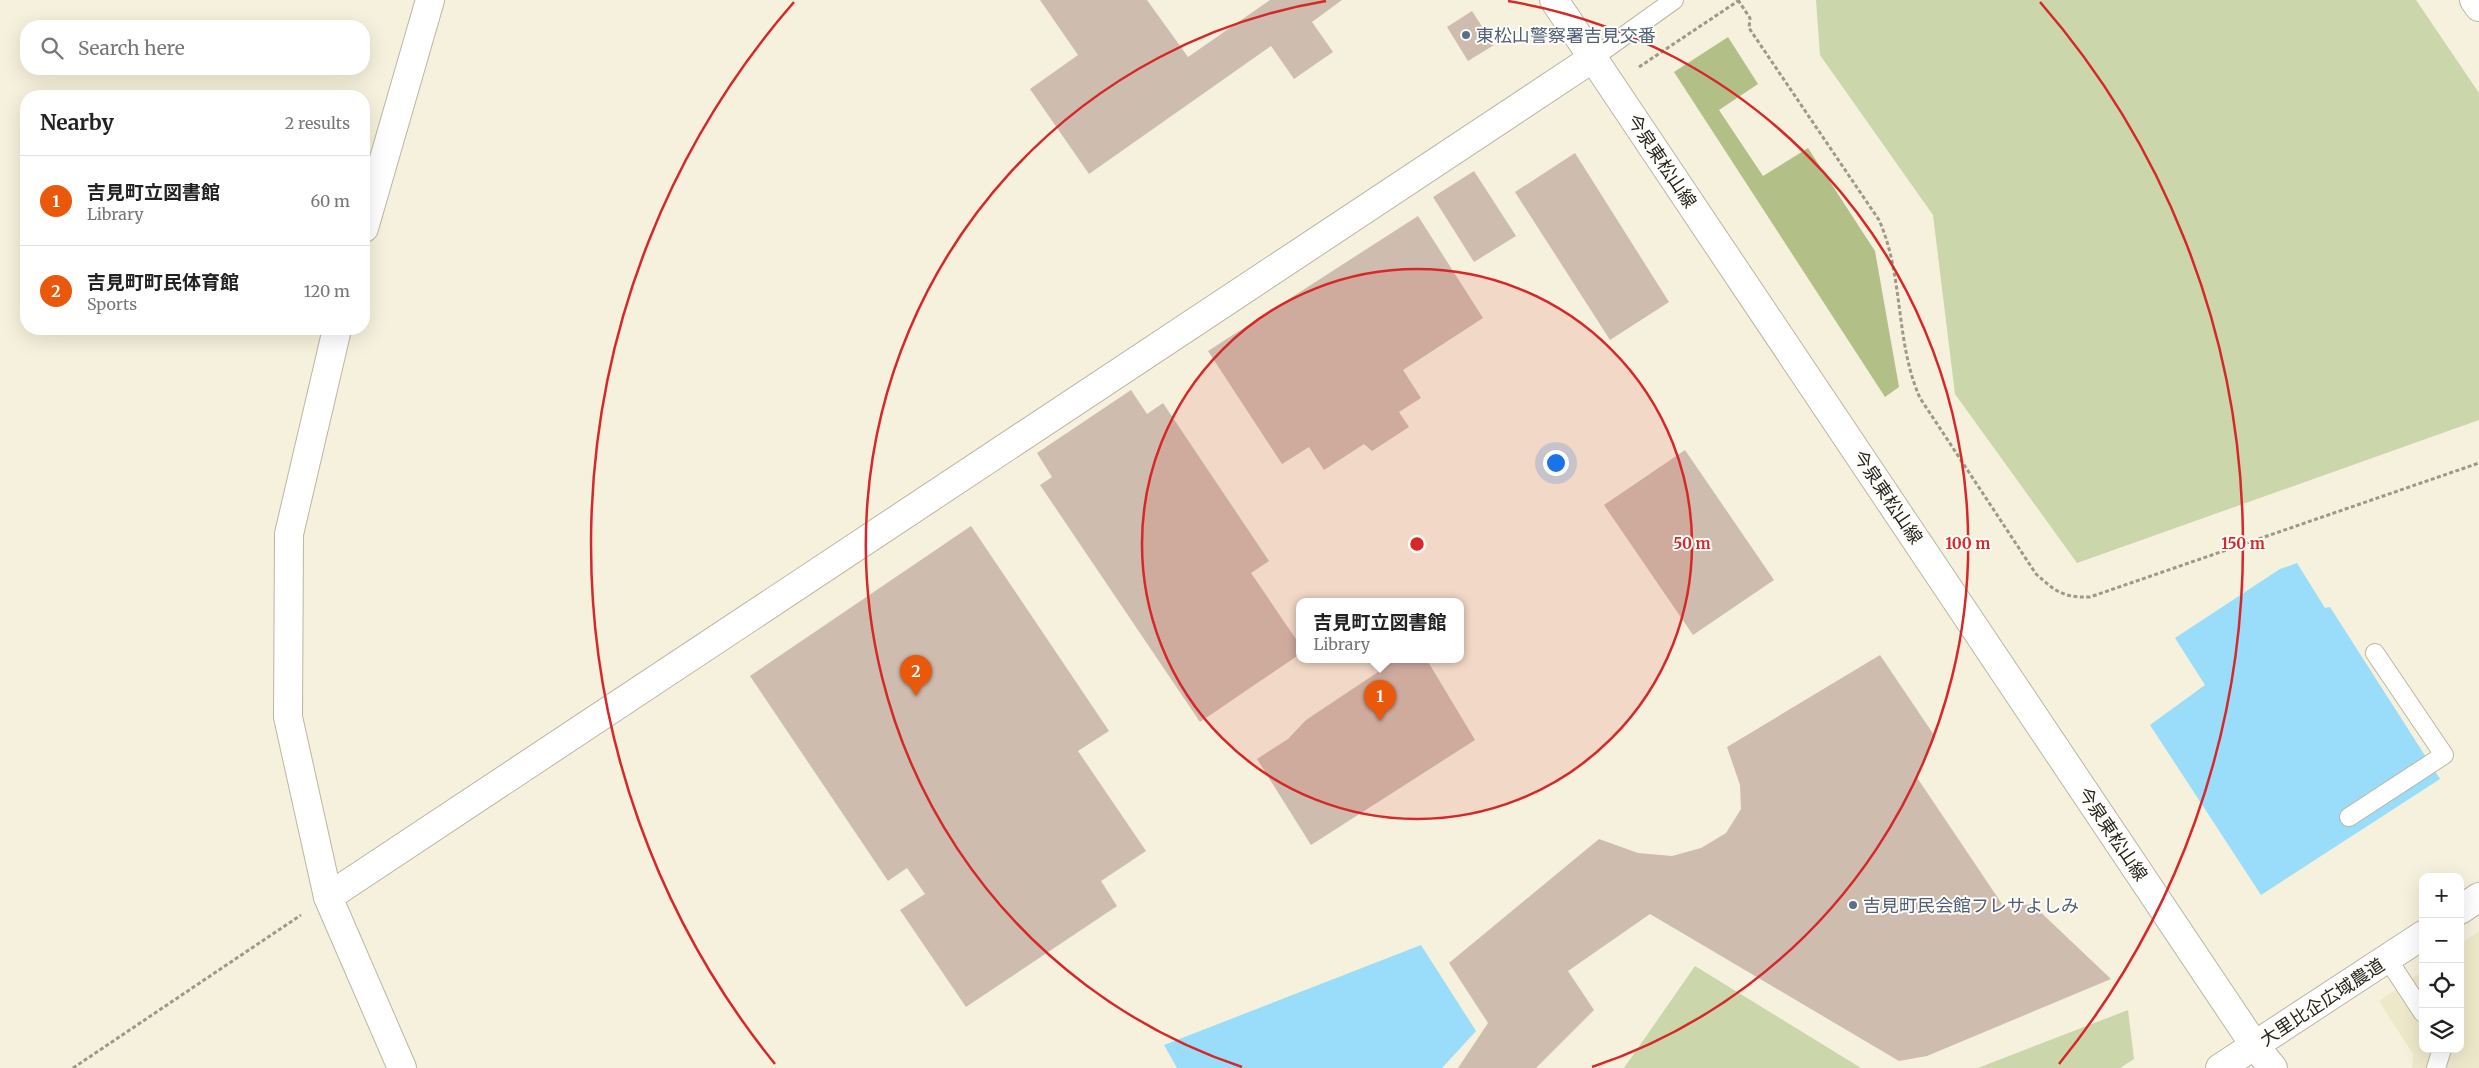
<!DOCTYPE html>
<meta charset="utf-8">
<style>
body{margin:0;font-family:Merriweather,"Noto Sans JP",serif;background:#f6f6f6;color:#222}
.controls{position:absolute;right:15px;bottom:15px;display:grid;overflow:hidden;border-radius:10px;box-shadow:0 5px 20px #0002}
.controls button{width:45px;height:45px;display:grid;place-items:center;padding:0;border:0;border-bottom:1px solid #e0e0e0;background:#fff;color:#222;font:25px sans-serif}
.you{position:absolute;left:1555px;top:462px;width:18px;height:18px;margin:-12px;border:4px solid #fff;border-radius:50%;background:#1a73e8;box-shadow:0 0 0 8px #1a73e833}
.badge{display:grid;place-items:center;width:32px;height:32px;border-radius:50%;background:#ea580c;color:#fff;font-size:16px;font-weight:700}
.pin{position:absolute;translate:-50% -41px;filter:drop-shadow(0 1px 2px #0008)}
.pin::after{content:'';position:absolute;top:26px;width:18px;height:15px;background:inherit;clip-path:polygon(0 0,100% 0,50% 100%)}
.popup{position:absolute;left:1296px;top:598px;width:168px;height:65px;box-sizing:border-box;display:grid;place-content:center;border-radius:10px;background:#fff;filter:drop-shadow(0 1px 4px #0005);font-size:16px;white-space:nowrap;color:#767676}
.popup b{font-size:19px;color:#222}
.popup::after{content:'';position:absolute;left:50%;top:100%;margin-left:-10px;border:10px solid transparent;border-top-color:#fff}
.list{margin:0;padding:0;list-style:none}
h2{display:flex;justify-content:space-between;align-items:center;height:65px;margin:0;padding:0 20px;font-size:21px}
h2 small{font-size:16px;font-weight:400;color:#767676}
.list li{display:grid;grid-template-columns:32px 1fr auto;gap:15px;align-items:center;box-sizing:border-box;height:90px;padding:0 20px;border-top:1px solid #e0e0e0}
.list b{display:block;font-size:19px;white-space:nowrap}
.list p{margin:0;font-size:16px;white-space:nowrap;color:#767676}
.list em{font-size:16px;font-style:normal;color:#767676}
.icon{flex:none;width:28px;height:28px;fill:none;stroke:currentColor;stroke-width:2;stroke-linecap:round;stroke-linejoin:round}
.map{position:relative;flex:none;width:2479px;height:1068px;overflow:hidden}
.search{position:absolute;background:#fff;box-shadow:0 5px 20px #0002;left:20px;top:20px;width:350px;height:55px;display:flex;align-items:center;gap:12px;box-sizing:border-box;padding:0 18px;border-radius:20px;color:#767676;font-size:19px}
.panel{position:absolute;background:#fff;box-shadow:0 5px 20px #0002;left:20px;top:90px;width:350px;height:245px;border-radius:20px}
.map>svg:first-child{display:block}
</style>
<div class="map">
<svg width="2479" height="1068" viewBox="0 0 2479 1068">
<rect width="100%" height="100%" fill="#f6f1dc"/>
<path fill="#eee8cb" d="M2479 931V1068H2412L2413 1054 2379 1001 2423 971V1049H2460V944Z"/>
<path fill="#cbd6ab" d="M1816 0H2416L2479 93V420L2077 563 1955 394 1933 215 1820 55Z
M1695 966 1861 1068H1624Z
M2128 1010 2134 1059 2120 1068H1978Z"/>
<path fill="#b2bf86" d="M1728 37 1758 84 1719 110 1763 176 1808 148 1875 251 1899 387 1885 397 1674 72Z"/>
<path fill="#99ddfa" d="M2297 563 2325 608 2330 607 2440 779 2261 895 2150 725 2205 685 2175 638 2280 569Z
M1421 945 1476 1031 1442 1068H1177L1164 1045Z"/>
<path fill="#cebdaf" d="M1040 0H1147L1188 57 1270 0H1342L1312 22 1333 52 1294 79 1271 46 1089 174 1030 89 1078 55Z
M1472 11 1494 45 1468 61 1447 27Z
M1575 153 1669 302 1610 340 1515 192Z
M1474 171 1516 236 1474 262 1433 197Z
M1418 216 1483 318 1403 370 1421 398 1399 412 1409 427 1372 451 1364 444 1324 470 1309 447 1282 464 1208 351Z
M1131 390 1147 414 1163 403 1269 561 1251 573 1300 645V654L1200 722 1040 485 1052 477 1037 453Z
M1685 450 1774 580 1693 635 1604 505Z
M971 526 1109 731 1078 751 1146 851 1101 881 1117 906 966 1007 900 910 925 894 907 868 888 881 750 676Z
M1880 655 1934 735 1916 776 2004 907 2032 904 2111 979 1927 1056 1899 1061 1650 914 1568 971 1594 1010 1536 1068H1458L1488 1023 1449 963 1599 839 1638 853 1672 856 1701 848 1726 833 1741 809 1740 785 1727 747Z
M1396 660H1427L1475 740 1311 845 1257 759 1288 739 1306 720Z"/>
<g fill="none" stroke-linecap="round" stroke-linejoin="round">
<g stroke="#bbb6a2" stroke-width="20">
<path id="service" d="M1593 58 1674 0
M2349 817 2444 755 2375 653
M2387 958 2423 1013
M2436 1068 2442 1049"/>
</g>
<g stroke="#bbb6a2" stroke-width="30">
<path id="pedestrian" d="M2474 0 2479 7"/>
</g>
<g stroke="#bbb6a2" stroke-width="30">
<path id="minor" d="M328 897 1593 58"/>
</g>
<g stroke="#bbb6a2" stroke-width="30">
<path id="tertiary" d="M364 228 430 0
M337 329 289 534 288 717 328 897 402 1068
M2460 910 2479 897
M2220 1068 2423 935"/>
</g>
<g stroke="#bbb6a2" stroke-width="30">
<path id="secondary" d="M1554 0 2255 1046 2273 1068"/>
</g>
<path stroke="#9d998a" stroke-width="3" stroke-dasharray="4 2.5" stroke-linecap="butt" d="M1738 0 1750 18 1749 28 1879 220C1904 276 1895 342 1920 398L2036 574C2055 591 2063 598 2090 597L2479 463
M1639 67 1738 1
M73 1068 301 915"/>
<use href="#service" stroke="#fff" stroke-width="18"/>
<use href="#pedestrian" stroke="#fff" stroke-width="28"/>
<use href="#minor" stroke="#fff" stroke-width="28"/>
<use href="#tertiary" stroke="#fff" stroke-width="28"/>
<use href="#secondary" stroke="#fff" stroke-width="28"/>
</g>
<circle cx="1417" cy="544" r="275" fill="#d62828" fill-opacity=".12"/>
<g fill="none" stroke="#d62828" stroke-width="2.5">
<circle cx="1417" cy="544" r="275"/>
<path d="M1242 1067A551 551 0 0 1 1326 1M1508 1A551 551 0 0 1 1592 1067"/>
<path d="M775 1064A826 826 0 0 1 794 2M2040 2A826 826 0 0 1 2059 1064"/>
</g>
<g fill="#5c6f8a" stroke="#fffefa" stroke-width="2">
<circle cx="1466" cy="35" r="5"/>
<circle cx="1853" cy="905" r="5"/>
</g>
<g text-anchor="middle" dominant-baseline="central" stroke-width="4" stroke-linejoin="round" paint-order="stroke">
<g font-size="18" fill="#4e5e75" stroke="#fffefa" text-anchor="start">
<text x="1476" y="35">東松山警察署吉見交番</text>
<text x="1863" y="905">吉見町民会館フレサよしみ</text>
</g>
<g font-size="18" fill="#25231c" stroke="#fffefa">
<text transform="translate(1662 161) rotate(56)">今泉東松山線</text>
<text transform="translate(1888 497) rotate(56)">今泉東松山線</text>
<text transform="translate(2113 834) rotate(56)">今泉東松山線</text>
<text transform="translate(2322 1002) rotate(-33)">大里比企広域農道</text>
</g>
</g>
<circle cx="1417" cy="544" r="8" fill="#d62828" stroke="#fffefa" stroke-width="2.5"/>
<g font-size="15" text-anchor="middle" font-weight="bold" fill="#d62828" stroke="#fffefa" stroke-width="4" stroke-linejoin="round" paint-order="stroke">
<text x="1692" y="549">50 m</text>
<text x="1968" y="549">100 m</text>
<text x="2243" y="549">150 m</text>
</g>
</svg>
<div class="controls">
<button>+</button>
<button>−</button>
<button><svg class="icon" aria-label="locate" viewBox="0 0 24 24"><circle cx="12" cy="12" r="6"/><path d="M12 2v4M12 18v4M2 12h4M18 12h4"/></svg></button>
<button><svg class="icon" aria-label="layers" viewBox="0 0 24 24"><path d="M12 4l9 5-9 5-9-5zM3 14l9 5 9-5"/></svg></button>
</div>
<div class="you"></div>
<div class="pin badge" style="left:1380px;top:721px">1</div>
<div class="popup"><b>吉見町立図書館</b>Library</div>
<div class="pin badge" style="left:916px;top:696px">2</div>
<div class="search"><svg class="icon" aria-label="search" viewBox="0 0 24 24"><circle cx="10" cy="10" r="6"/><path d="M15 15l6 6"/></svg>Search here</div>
<section class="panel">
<h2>Nearby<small>2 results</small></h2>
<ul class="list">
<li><span class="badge">1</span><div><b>吉見町立図書館</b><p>Library</p></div><em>60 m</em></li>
<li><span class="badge">2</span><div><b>吉見町町民体育館</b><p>Sports</p></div><em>120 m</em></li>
</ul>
</section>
</div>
